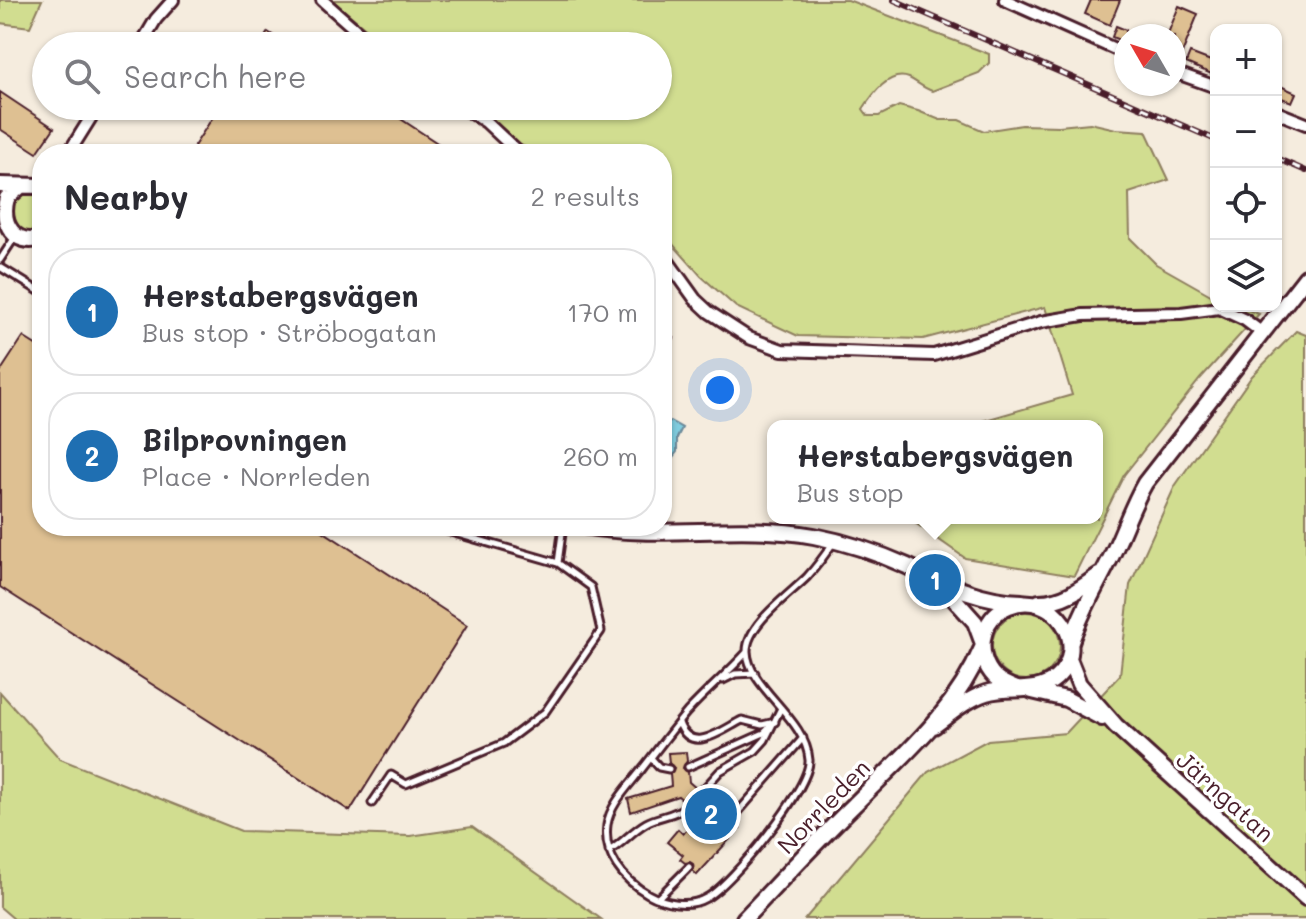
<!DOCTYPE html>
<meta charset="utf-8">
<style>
body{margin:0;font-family:Mali,sans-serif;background:#f2f2f3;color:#2b2b33}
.controls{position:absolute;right:24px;top:24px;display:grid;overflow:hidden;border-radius:16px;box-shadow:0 2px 6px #0004}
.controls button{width:72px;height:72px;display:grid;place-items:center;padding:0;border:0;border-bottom:2px solid #e1e1e2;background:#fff;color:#2b2b33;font:40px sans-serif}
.compass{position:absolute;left:1114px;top:24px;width:72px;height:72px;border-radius:50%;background:#fff;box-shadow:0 2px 6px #0004;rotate:309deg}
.you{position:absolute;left:720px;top:390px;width:28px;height:28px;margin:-20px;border:6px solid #fff;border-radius:50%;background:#1a73e8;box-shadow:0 0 0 12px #1a73e833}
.badge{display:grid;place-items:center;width:52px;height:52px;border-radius:50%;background:#1f6fb2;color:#fff;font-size:26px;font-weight:700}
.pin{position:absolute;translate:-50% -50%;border:4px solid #fff;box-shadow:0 2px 8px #0006}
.popup{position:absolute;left:767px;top:420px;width:336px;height:104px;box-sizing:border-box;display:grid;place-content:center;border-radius:16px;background:#fff;filter:drop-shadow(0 2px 6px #0005);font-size:26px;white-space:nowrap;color:#7c7c81}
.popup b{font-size:30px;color:#2b2b33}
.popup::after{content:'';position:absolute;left:50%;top:100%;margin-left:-16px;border:16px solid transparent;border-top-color:#fff}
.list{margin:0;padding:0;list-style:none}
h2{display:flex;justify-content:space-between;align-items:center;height:104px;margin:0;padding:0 32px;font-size:34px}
h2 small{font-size:26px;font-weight:400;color:#7c7c81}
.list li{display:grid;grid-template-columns:52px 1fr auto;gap:24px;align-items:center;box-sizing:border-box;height:128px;margin:0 16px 16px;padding:0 16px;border:2px solid #e1e1e2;border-radius:32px}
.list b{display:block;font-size:30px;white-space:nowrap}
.list p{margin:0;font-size:26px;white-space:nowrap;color:#7c7c81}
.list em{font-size:26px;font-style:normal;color:#7c7c81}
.icon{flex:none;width:44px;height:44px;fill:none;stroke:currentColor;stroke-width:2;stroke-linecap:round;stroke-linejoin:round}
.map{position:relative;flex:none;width:1306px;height:919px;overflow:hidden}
.search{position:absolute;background:#fff;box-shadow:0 2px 6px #0004;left:32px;top:32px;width:640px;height:88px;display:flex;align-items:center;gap:20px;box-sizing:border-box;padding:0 28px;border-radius:44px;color:#7c7c81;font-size:30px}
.panel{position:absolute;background:#fff;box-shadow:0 2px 6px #0004;left:32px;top:144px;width:640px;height:392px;border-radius:32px}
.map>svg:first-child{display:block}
</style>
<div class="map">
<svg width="1306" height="919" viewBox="0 0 1306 919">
<defs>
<pattern id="water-ripples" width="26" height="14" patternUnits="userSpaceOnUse" patternTransform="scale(2)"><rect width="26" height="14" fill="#81cee0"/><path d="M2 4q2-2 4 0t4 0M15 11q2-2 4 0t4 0" fill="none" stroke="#71b0c0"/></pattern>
</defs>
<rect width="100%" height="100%" fill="#f5ecde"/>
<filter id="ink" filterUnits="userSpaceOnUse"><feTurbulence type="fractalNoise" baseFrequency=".0125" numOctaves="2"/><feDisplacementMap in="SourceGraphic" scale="16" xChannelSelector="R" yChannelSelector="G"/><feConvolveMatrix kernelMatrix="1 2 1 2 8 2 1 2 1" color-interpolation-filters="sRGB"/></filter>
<g filter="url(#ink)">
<path fill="#d1dd90" stroke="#8e7e5e" stroke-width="2" d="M0 0H42L30 27 0 23Z
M332 0H848L989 54V63L979 73 932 91C923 88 917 82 909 78 889 70 872 95 863 109L868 116H879L899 106 918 111 940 120H959L984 131 1022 125 1059 126 1090 123 1116 129 1146 131 1169 180 1129 193 1130 238 1156 264 1216 298V306H1237L1259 314 1200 379 1124 475 1074 576 965 558 908 518H1097V426H965L1072 395 1045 307 923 339 798 336 736 307 701 276 662 232V154H546L520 145 462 106H658V46H387Z
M28 191 42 194V232L27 235 13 225C10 208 10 198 28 191Z
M1296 331 1306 335V919H805L928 772 988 740 1066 733 1120 675 1130 585 1175 486 1252 376Z
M992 646a34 34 0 1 1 68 0a34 34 0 1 1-68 0Z
M0 692 60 759 241 831 410 836 472 827 601 919H14L0 907Z"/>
<path fill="url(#water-ripples)" stroke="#6b8898" stroke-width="2" d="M670 421 682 428 677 438V452L668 463 662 482V423Z"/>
<path fill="#dec092" stroke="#4a1f2b" stroke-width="2" d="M1091 0H1120L1110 25 1085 14Z
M1179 6 1198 14 1181 56 1174 53V36H1167Z
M1116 26 1126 30V43L1112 37Z
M268 32 289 46H259Z
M1190 53 1216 63 1214 75 1186 63Z
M1276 84 1296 93 1292 102 1276 96Z
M0 92 54 128 37 153 0 129Z
M220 106H381L454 154H189Z
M662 330 674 338 662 356Z
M23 337 42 349V526H315L467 625 350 811 0 587V372Z
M686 752 687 761 683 768 688 772 689 782 697 789V795L705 796 727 816 726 821 728 825 735 823 740 828 697 875 693 871V864L690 862 685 863 680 859 683 855 667 842 678 829 683 834 699 815 692 809V801H684L678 796 631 812 628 799 671 786 670 774 674 768 669 763 668 753Z"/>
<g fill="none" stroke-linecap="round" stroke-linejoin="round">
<g stroke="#4a1f2b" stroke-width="11">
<path id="lane" d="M0 260 15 237
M0 267 42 293
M558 563 563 526
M747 652C728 673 706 691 687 712 671 731 657 750 642 769 629 786 610 804 607 825 603 855 623 880 648 894 664 903 689 908 706 898 731 885 811 788 809 760 806 718 748 688 747 651 747 624 789 595 807 577 817 566 825 555 833 543
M723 680 735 674 755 673
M679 723C691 756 722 730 742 720L762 725 775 722
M651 758 659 767 669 769
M688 767 764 733 769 728
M701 792 720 771 755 751 765 740 781 708
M372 803 391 775 406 784 504 743 545 712 601 631 591 587 558 563 430 526
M731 820 803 738
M609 851C623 843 632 831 646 823 660 815 673 817 688 805
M658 898 689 867"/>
</g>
<g stroke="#4a1f2b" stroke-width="16">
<path id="street" d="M322 0 374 46
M1005 0 1126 54
M140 46 156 19 173 0
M1174 72 1216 87
M461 106 486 122 520 154
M1276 112 1306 124
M68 154 98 106
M662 253 695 299 709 312 749 338 782 350 934 355 1041 322 1083 315 1181 313 1219 308 1245 320 1261 332"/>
</g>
<g stroke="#4a1f2b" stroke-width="20">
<path id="secondary" d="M0 185 42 186
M21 186 7 198C0 223 14 247 42 238
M583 526C660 540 738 522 814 536 845 542 878 553 907 566 944 583 980 601 1022 602
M940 583 975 622 982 641
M1039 602C1063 602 1080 589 1099 575
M1071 642C1080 614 1095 589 1108 563 1122 537 1130 509 1145 483L1306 277
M1069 659 1079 684 1116 726 1306 898
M1032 691 1066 699 1102 718
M934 726C950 714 967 699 986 693 1010 685 1036 696 1056 678 1093 645 1053 588 1009 606 980 617 974 656 995 677 1001 683 1009 686 1017 689
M744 919C781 880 817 841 855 804 904 754 954 714 982 648"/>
</g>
<use href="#lane" stroke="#fff" stroke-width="5"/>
<use href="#street" stroke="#fff" stroke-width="10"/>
<use href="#secondary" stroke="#fff" stroke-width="14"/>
<g stroke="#4a1f2b" stroke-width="6">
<path id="rail" d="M894 0 1216 140
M1276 158 1306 171"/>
</g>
<use href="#rail" stroke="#fff" stroke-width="3" stroke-dasharray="9" stroke-linecap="butt"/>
</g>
</g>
<g text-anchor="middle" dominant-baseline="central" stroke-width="7" stroke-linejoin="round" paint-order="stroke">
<g font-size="24" fill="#4a1f2b" stroke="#fff">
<text transform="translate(1226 796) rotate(42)">Järngatan</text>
<text transform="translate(823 806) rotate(-46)">Norrleden</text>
</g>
</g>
</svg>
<div class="controls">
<button>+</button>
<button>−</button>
<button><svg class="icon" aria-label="locate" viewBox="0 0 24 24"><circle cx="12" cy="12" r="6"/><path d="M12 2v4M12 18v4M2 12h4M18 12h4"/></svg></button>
<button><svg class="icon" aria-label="layers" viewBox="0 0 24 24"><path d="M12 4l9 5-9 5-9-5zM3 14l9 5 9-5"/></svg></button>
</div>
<svg class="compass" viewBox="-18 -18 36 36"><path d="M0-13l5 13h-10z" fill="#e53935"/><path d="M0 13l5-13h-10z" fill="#7c7c81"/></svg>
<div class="you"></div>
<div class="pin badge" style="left:935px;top:580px">1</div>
<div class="popup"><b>Herstabergsvägen</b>Bus stop</div>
<div class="pin badge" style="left:711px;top:814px">2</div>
<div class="search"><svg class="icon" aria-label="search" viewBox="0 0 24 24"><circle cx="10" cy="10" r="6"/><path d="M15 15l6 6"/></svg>Search here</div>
<section class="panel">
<h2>Nearby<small>2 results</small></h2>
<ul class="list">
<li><span class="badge">1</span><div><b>Herstabergsvägen</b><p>Bus stop · Ströbogatan</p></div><em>170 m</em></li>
<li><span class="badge">2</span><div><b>Bilprovningen</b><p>Place · Norrleden</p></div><em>260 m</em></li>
</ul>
</section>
</div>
